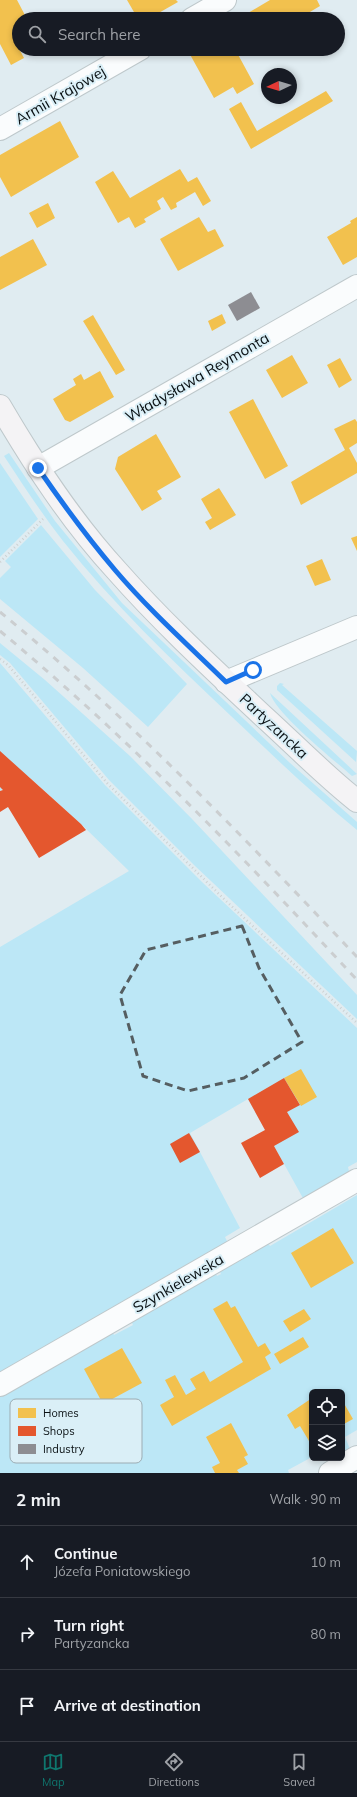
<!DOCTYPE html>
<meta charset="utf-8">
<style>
body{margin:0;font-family:Mulish,sans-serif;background:#20242c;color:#f1f3f6}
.controls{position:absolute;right:12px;bottom:12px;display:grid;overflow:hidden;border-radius:6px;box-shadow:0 2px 6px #0003}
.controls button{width:36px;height:36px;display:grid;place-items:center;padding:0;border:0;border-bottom:1px solid #363941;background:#171b24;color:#f1f3f6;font:20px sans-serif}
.compass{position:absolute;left:261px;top:68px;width:36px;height:36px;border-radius:50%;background:#171b24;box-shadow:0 2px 6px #0003;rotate:266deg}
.stop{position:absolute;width:12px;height:12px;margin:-9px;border:3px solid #1a73e8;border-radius:50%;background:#fff}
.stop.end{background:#1a73e8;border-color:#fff;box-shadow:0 1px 4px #0008}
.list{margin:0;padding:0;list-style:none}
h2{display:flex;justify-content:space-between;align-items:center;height:52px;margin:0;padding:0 16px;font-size:17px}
h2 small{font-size:13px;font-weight:400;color:#9ea1a6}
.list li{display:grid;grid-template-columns:26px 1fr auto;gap:12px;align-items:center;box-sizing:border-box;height:72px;padding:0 16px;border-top:1px solid #363941}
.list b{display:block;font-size:15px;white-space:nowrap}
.list p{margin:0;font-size:13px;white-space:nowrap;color:#9ea1a6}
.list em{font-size:13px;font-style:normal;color:#9ea1a6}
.icon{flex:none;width:22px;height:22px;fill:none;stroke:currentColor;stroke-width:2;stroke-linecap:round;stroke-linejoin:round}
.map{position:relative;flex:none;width:357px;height:1473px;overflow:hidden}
.search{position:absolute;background:#171b24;box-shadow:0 2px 6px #0003;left:12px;right:12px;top:12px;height:44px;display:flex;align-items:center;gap:10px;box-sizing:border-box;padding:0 14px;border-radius:22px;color:#9ea1a6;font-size:15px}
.sheet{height:268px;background:#171b24}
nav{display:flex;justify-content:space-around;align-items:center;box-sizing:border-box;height:56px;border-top:1px solid #363941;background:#171b24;font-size:11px;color:#9ea1a6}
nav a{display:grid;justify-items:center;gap:2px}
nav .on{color:#0f766e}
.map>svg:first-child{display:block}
</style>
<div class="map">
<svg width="357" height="1473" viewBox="0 0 357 1473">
<rect width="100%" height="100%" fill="#e0ecf1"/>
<path fill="#bce7f6" d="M9 453 55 521 122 603 290 763 357 822V830C313 794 272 755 231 716 172 660 113 604 63 541 42 514 23 485 4 456Z
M0 463 38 519 0 557Z
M41 525 95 590 187 684 148 727 83 668 0 599V578L11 567 5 561Z
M0 643 45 680 130 756 193 820 357 995V1019L194 865 109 780 10 663 0 655Z
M0 663 105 785 202 882 357 1028V1162L348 1167 350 1175 304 1200 248 1099 190 1133 240 1228 225 1237 229 1245 0 1376V947L129 871 81 824 28 776 0 791Z
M280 683 284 684 282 685 357 751 356 762 277 690V686Z
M270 693 357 774 352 776C334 760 275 713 270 693Z
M357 1195V1430L345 1437 350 1449 342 1454V1392H312V1457L288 1470 289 1473H0V1396L112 1331 114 1335 133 1325 131 1321 215 1272 217 1276 221 1274 219 1270 267 1242 270 1246Z"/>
<path fill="#f2c14e" d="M0 0H17L27 19H19V39L15 41 24 58 11 65 0 44Z
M127 0H176L178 2 148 19H138Z
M270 0H317L320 6 298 19H252L248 13Z
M187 49H235L254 84 237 94 233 87 214 98Z
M326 91 333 101 251 149 229 109 241 102 257 131Z
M60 121 79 157 11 197 0 177V155Z
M180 169 188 182 197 177 211 201 203 206 195 192 176 203 177 207 171 210 163 197 157 201 161 209 144 219 146 222 135 228 129 217 118 223 95 182 113 171 130 198Z
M48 203 55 218 37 228 29 213Z
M199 217 208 232 215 229 224 246 178 271 160 239Z
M357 217V257L343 265 327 237 351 223 350 221Z
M33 239 47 265 0 290V257Z
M222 314 226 323 212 331 208 321Z
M93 315 125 370 116 375 83 321Z
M292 355 308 383 282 398 266 370Z
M340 358 352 380 339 388 327 365Z
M100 371 114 397 70 422 65 420 53 399 76 385 73 379 81 374 84 380Z
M253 399 288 466 265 479 229 412Z
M355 419 357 422V443L349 448 357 463V473L301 505 291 482 345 450 334 429Z
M156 434 181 477 157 491 162 499 142 511 115 469 118 457Z
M219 488 236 515 210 530 205 522 212 518 201 499Z
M357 536V551L351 538Z
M322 559 331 580 315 586 306 566Z
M301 1069 317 1097 301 1106 284 1078Z
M333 1228 354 1263 311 1288 291 1253Z
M227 1301 231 1308 235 1306 258 1347 265 1343 271 1353 265 1357 271 1369 172 1426 160 1405 174 1397 165 1380 175 1375 186 1395 196 1389 190 1379 204 1371 210 1382 243 1362 213 1309Z
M304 1309 311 1319 290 1332 283 1321Z
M303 1337 309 1347 280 1364 274 1354Z
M122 1348 142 1383 103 1404 84 1369Z
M312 1398V1440L309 1441 300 1426 295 1429 287 1415Z
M342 1400 353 1419 342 1425Z
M231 1423 248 1455 244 1457 248 1464 237 1470 239 1473H215L212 1467 220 1463 206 1437Z"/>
<path fill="#e4572e" d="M0 751 81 824 86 830 39 858 8 807 0 812V791L3 790 0 787Z
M284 1078 300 1105 287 1112 299 1132 274 1146 284 1164 260 1178 241 1143 265 1130 248 1099Z
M189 1133 200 1152 180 1163 170 1144Z"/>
<path fill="#8d8d92" d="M251 292 260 308 237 321 228 305Z"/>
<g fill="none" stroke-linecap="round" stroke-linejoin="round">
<g stroke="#bec8cb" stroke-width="24">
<path id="street" d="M192 19 225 0
M0 129 140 49
M38 468 357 286
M226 682 357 627
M0 1385 357 1180
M330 1473 357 1457"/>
</g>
<g stroke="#bec8cb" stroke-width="24">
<path id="secondary" d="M0 406C34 464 71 521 117 571 162 622 213 669 263 716 294 744 324 775 357 801"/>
</g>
<path stroke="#cdd1d2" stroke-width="2.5" stroke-dasharray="1 3" stroke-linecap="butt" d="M0 562 43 519
M0 659 8 665 107 783 227 902 357 1023"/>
<use href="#street" stroke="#fafcfd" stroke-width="22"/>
<use href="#secondary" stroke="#f4f3f5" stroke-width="22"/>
<path stroke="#cbced0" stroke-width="3" stroke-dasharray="7 7" stroke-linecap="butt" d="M0 612C128 717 243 836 357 957
M0 631C128 737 244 858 357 980"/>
</g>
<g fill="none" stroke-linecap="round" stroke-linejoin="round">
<path stroke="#1a73e8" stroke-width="5" d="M38 468C62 503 87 537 115 570 149 610 188 645 226 682L253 670"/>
</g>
<path fill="none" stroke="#555e61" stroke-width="3" stroke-dasharray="8 5" stroke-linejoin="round" d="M242 926 259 968 302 1042 244 1078 188 1091 143 1076 120 995 146 950Z"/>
<g text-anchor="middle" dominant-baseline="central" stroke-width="4" stroke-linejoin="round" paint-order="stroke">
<g font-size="15" fill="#0a1114" stroke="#daeff7">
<text transform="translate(60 95) rotate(-30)">Armii Krajowej</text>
<text transform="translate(197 377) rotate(-30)">Władysława Reymonta</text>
<text transform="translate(274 726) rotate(43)">Partyzancka</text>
<text transform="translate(178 1283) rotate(-30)">Szynkielewska</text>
</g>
</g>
<rect x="10" y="1399" width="132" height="64" rx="6" fill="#daeff7" stroke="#9cacb3" stroke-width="1"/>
<rect x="18" y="1408" width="18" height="10" fill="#f2c14e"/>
<rect x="18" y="1426" width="18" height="10" fill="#e4572e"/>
<rect x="18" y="1444" width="18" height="10" fill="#8d8d92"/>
<g font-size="11" fill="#0a1114">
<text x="43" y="1417">Homes</text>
<text x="43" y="1435">Shops</text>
<text x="43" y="1453">Industry</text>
</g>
</svg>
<div class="controls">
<button><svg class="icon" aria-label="locate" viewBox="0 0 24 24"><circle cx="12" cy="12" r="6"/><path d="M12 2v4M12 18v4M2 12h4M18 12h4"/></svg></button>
<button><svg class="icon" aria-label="layers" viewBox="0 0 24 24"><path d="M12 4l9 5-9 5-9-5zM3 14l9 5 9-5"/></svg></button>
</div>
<svg class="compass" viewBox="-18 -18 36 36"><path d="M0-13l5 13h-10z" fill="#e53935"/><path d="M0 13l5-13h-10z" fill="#9ea1a6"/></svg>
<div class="stop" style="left:253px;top:670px"></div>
<div class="stop end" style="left:38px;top:468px"></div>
<div class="search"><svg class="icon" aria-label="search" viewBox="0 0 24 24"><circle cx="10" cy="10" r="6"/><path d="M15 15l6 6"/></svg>Search here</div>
</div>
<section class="sheet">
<h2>2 min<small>Walk · 90 m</small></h2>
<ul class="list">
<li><svg class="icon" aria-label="ahead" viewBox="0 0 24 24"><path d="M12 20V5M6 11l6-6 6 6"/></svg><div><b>Continue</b><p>Józefa Poniatowskiego</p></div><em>10 m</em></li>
<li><svg class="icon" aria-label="right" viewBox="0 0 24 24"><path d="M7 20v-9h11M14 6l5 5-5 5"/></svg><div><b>Turn right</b><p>Partyzancka</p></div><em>80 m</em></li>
<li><svg class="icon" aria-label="arrive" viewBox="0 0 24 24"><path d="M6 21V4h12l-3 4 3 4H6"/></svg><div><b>Arrive at destination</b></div></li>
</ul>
</section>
<nav>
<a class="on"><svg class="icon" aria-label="map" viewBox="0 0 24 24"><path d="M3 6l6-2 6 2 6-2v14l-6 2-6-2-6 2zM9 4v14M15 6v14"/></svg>Map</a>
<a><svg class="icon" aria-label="directions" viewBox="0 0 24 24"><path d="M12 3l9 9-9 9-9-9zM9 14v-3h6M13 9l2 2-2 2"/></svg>Directions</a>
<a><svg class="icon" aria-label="saved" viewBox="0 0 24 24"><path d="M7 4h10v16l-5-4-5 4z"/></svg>Saved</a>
</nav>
